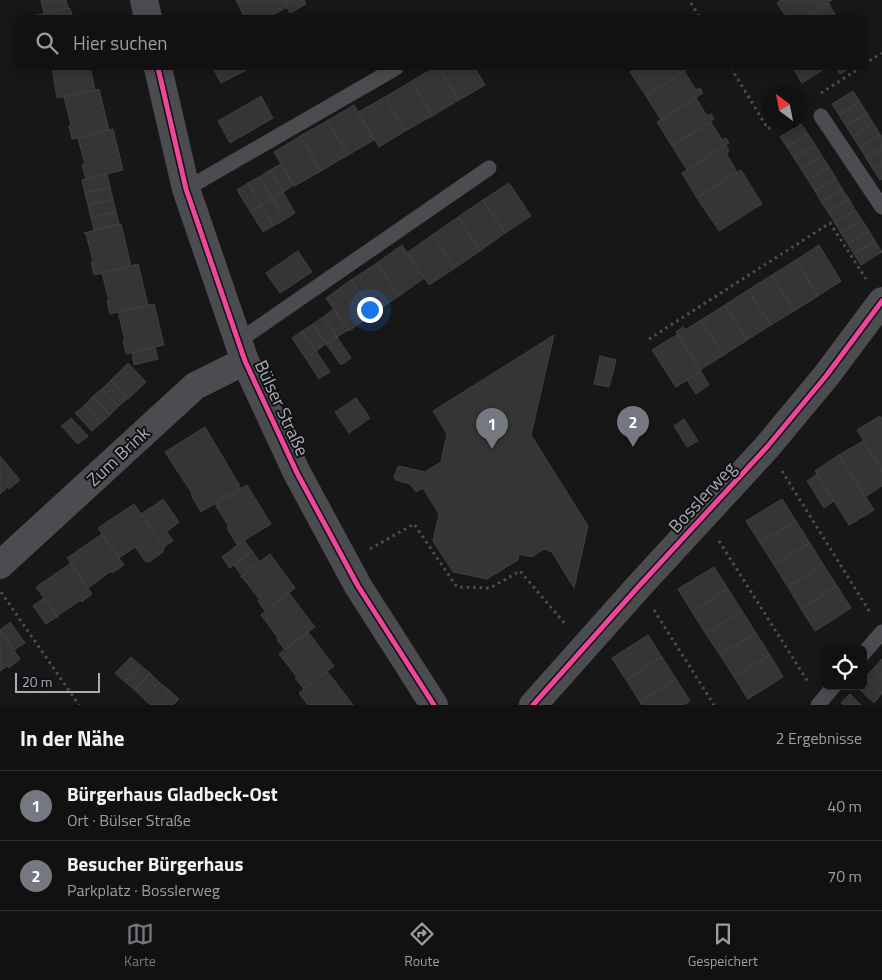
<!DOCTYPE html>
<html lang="de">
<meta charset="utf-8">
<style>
body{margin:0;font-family:"Titillium Web",sans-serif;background:#1e1f1f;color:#f1f3f6}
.controls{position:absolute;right:15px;bottom:15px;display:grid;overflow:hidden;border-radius:8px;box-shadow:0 2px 12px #0003}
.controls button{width:45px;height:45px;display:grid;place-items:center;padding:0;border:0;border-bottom:1px solid #303131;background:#111;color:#f1f3f6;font:25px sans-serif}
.compass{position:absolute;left:762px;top:85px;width:45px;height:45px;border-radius:50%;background:#111;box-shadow:0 2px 12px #0003;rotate:328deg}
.scale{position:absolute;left:15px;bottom:12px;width:85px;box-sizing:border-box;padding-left:5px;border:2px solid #a8adb8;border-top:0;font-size:14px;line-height:18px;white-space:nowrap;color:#a8adb8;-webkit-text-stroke:4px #111113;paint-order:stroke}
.you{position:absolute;left:369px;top:309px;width:18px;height:18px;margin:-12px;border:4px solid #fff;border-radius:50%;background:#1a73e8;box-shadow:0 0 0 8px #1a73e833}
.badge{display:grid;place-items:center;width:32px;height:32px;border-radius:50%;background:#757880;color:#fff;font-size:16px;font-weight:700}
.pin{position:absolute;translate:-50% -41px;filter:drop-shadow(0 1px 2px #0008)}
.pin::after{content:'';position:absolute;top:26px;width:18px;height:15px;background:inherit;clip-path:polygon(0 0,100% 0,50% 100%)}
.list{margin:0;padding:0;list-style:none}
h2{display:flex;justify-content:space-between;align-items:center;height:65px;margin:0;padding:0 20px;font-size:21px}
h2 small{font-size:16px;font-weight:400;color:#9c9d9f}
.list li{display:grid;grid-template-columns:32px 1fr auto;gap:15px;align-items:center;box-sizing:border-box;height:70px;padding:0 20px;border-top:1px solid #303131}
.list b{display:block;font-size:19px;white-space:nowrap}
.list p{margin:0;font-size:16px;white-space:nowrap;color:#9c9d9f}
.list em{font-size:16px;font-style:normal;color:#9c9d9f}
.icon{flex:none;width:28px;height:28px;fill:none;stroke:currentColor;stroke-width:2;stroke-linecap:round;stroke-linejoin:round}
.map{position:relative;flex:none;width:882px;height:705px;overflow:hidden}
.search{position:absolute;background:#111;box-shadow:0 2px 12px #0003;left:15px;right:15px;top:15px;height:55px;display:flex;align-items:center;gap:12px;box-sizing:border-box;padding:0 18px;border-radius:8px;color:#9c9d9f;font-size:19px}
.sheet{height:205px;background:#111}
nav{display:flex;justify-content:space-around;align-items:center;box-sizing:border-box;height:70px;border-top:1px solid #303131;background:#111;font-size:14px;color:#9c9d9f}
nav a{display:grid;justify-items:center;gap:2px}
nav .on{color:#757880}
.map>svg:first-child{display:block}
</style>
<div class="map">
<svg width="882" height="705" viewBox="0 0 882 705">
<rect width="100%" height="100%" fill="#171717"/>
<path fill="#353536" stroke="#3f4043" d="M41 0H66L68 8 44 14Z
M236 0H283L287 7 267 18H245Z
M283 0H304L306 4 290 13Z
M781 0H832L804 18H787L777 3Z
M828 2 837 18H804Z
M70 8 73 18 33 17V16Z
M52 68H90L95 90 57 98Z
M213 68H250L221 83Z
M434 68H439L459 100 432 116 412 81Z
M439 68H475L485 85 459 100Z
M638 68H687L688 69 646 96 630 72Z
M793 68H826L802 83Z
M836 68H850L840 74Z
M684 71 696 90 700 88 703 93 661 120 646 96Z
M412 81 432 116 405 131 385 97Z
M99 89 109 130 72 139 69 126 71 125 64 97Z
M853 91 860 102 839 115 832 104Z
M261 96 273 118 230 143 218 121Z
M385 97 405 131 379 147 358 112Z
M696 98 707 116 711 114 714 119 672 146 657 122Z
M860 102 867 113 846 126 839 115Z
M354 105 374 140 348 155 327 121Z
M867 113 873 123 853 137 846 126Z
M327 121 348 155 321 171 300 136Z
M711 122 722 140 726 138 729 143 687 170 672 146Z
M873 123 880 134 860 148 853 137Z
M801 124 808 134 787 147 780 137Z
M113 129 123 170 86 179 82 165H85L78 138Z
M808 134 815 145 794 158 787 147Z
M880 134 882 137V148L866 158 860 148Z
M300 136 321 171 294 186 274 152Z
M726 145 729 151 726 153 737 172 697 198 682 173Z
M815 145 822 156 801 169 794 158Z
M882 148V163L873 169 866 158Z
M822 156 829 167 808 180 801 169Z
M882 163V179L880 180 873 169Z
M281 164 294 185 283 192 270 170Z
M829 167 836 178 815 191 808 180Z
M270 170 283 192 272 198 259 177Z
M741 170 762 204 719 231 697 198Z
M107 174 110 187 85 193 82 180Z
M259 177 272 198 261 205 248 183Z
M836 178 842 189 821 202 815 191Z
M248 183 261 205 250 211 237 190Z
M509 183 531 216 505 233 483 200Z
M110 187 113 199 88 205 85 193Z
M842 189 849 199 828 212 821 202Z
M283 192 295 213 284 220 272 198Z
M272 198 284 220 273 226 261 205Z
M113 199 116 212 91 218 88 205Z
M849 199 855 210 835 223 828 212Z
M483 200 505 233 480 251 458 217Z
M261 205 273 226 263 232 250 211Z
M855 210 862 220 841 233 835 223Z
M116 212 119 224 94 230 91 218Z
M458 217 480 251 455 268 432 235Z
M862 220 869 231 848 244 841 233Z
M121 224 131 266 94 275 91 262 93 261 86 234 84 233Z
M869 231 875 241 854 254 848 244Z
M432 235 455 268 429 285 407 253Z
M875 241 882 252 861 265 854 254Z
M402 245 424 278 399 296 377 263Z
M819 245 841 281 818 296 796 260Z
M298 251 312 272 280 293 266 273Z
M796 260 818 296 794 311 772 275Z
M377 263 399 296 374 313 351 280Z
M138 264 148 305 110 314 107 301H109L102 273Z
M772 275 794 311 771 325 748 290Z
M351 280 374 313 349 331 326 298Z
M748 290 771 325 747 340 725 305Z
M154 304 164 345 126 354 123 340H125L118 312Z
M725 305 747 340 724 355 701 320Z
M334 309 348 330 337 337 323 317Z
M323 317 337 337 326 344 313 324Z
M701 320 724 355 700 370 676 332 683 327 685 330Z
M313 324 326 344 316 351 302 331Z
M302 331 316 351 306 359 292 338Z
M678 334 701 371 676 387 652 350Z
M554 335 531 435 588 526 574 588 552 552 544 549 532 557 519 554 518 560 487 579 453 572 433 541 439 514 423 488 416 492 410 484 396 480 394 478 397 468 399 466 425 472 441 462 447 434 433 411Z
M337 337 351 358 341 365 326 344Z
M155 347 158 359 134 365 132 353Z
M316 351 330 372 319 379 306 359Z
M600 356 616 360 609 387 594 384Z
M128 363 146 382 128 399 111 380Z
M701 371 709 385 696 394 687 380Z
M111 380 128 398 119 406 102 389Z
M102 389 119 406 110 415 93 396Z
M93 396 110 415 101 423 85 405Z
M356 398 370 418 349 433 335 412Z
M85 405 101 423 92 431 75 413Z
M880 416 882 419V471L857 430Z
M71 418 88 436 78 444 61 426Z
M684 419 698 441 687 447 674 426Z
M205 427 241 488 201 512 191 495H193L165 452Z
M863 441 882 471V486L865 497 839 455Z
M839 455 874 510 849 525 815 471Z
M0 456 20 480 9 489 8 487 0 494Z
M817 474 834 501 824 508 807 481Z
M247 485 271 524 237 545 227 528 229 527 215 504Z
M163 499 179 522 168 531 152 507Z
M782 499 796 521 760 543 746 521Z
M134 504 164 547 163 552 149 562 145 561 135 547 119 558 98 528Z
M151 507 173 541 164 547 141 514Z
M796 521 810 543 774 565 760 543Z
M102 534 124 565 112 573 111 571 88 588 67 558Z
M244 540 252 551 230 568 222 557Z
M810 543 823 564 788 587 774 565Z
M252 551 260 562 242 576 234 565Z
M270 554 295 588 265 611 258 601 260 600 242 577H240Z
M71 563 92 594 82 602 81 600 57 616 58 618 36 587Z
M823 564 837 586 801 609 788 587Z
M714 567 728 589 692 612 678 589Z
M837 586 851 608 815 631 801 609Z
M728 589 742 611 706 634 692 612Z
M289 593 315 627 285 650 277 640 278 638 261 615Z
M44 598 57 617 46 624 33 606Z
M742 611 756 633 720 655 706 634Z
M10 622 25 643 14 650 0 630Z
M0 630 20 659 9 668 7 666 0 671Z
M308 632 334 666 304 689 295 678 297 677 279 654Z
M756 633 770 655 734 677 720 655Z
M648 635 662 657 626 680 612 658Z
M770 655 783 677 748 699 734 677Z
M131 657 140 665 125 682 115 673Z
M662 657 676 679 640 702 626 680Z
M882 659V676L874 668Z
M140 665 150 673 135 690 125 682Z
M874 668 882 676V693L865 677Z
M327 671 353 705H308L299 693Z
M150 673 159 682 144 699 135 690Z
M865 677 882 693 874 703 857 687 863 686V680Z
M676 679 690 701 683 705H642L640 702Z
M159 682 169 690 156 705H151L144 699Z
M169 690 179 699 173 705H156Z
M850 694 861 705H844L841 703Z"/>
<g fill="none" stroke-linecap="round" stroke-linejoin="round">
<path stroke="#4d4e52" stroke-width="3" stroke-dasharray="2.5 4" stroke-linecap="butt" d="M691 3 700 18
M864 64 882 53
M731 68 768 129 777 122
M821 93 860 68
M649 339 830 223 866 279
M782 471 871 614
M719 541 808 682
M370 549 414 524 457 587 490 588 520 571 566 625
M1 592 79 705
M654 610 714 705"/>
<path stroke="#4b4c50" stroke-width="15" d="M821 116 882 207
M186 189 396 68
M237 342 489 168
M863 654 882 632
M818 705 834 686"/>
<path stroke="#4b4c50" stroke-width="28" d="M144 0 148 18
M158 68 186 189 245 361 297 473 358 586 434 705
M0 565 195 386 245 361
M533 705 639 586 767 447 826 376 882 301"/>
<g stroke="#111113" stroke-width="8">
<path id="cycleway" d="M158 68 186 189 245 361 297 473 358 586 434 705
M533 705 639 586 767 447 826 376 882 301"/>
</g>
<use href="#cycleway" stroke="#ed469a" stroke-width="5"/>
</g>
<g text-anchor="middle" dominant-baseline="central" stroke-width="4" stroke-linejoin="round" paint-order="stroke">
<g font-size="18" fill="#a8adb8" stroke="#111113">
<text transform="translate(282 408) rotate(65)">Bülser Straße</text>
<text transform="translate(118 456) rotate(-43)">Zum Brink</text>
<text transform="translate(702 497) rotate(-47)">Bosslerweg</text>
</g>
</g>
</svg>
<div class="controls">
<button><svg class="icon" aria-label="locate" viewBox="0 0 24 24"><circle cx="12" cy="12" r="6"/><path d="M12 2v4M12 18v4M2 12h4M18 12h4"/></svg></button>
</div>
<svg class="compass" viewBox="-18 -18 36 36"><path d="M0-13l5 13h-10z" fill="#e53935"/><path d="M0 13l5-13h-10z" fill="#9c9d9f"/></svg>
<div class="scale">20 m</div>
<div class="you"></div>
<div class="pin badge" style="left:492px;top:449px">1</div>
<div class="pin badge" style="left:633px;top:447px">2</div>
<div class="search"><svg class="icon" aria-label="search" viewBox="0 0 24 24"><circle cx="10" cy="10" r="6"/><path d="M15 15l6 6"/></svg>Hier suchen</div>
</div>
<section class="sheet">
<h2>In der Nähe<small>2 Ergebnisse</small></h2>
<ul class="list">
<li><span class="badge">1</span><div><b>Bürgerhaus Gladbeck-Ost</b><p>Ort · Bülser Straße</p></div><em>40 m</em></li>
<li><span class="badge">2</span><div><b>Besucher Bürgerhaus</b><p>Parkplatz · Bosslerweg</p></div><em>70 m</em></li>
</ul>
</section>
<nav>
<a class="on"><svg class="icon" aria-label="map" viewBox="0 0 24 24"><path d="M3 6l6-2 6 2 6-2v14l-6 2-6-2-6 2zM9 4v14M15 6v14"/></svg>Karte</a>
<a><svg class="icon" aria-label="directions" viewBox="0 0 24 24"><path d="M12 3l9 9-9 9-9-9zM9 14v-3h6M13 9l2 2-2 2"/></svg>Route</a>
<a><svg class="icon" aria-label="saved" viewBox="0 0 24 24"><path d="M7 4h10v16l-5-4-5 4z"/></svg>Gespeichert</a>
</nav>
